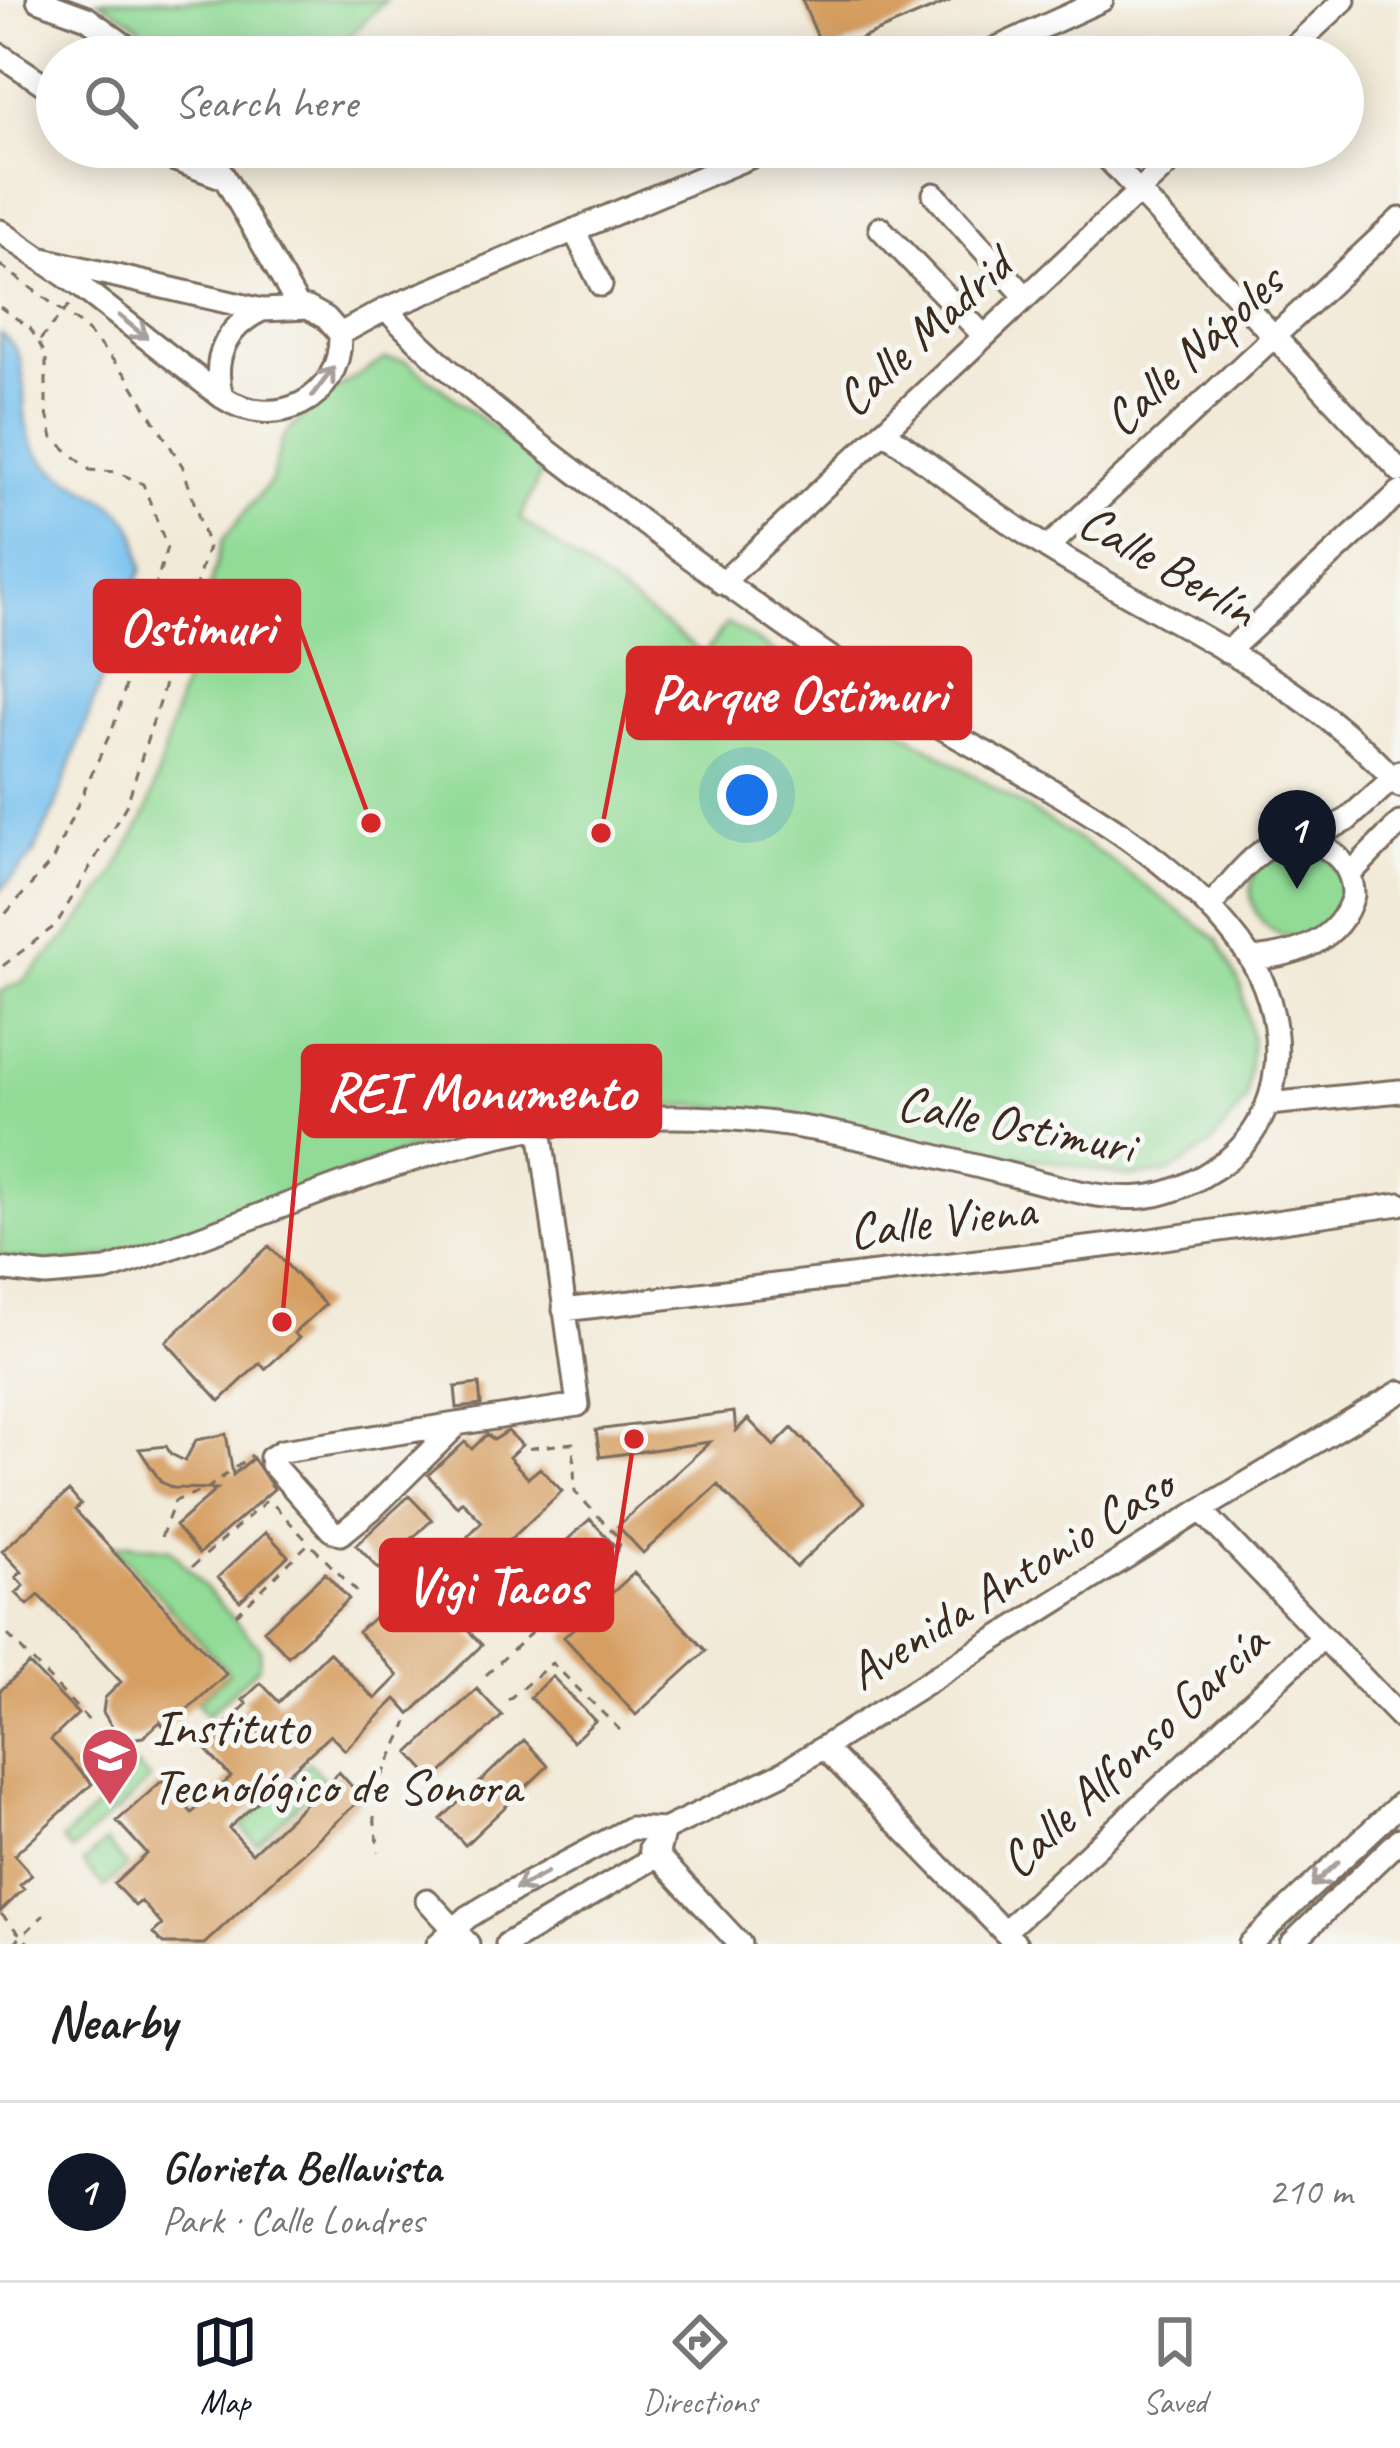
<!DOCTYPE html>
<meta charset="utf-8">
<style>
body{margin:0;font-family:Caveat,sans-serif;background:#f6f6f6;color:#222}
.you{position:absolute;left:747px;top:795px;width:42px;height:42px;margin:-30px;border:9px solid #fff;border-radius:50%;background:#1a73e8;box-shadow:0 0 0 18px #1a73e833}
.badge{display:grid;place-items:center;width:78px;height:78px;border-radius:50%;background:#111827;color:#fff;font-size:39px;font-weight:700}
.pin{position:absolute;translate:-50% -99px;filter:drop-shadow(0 3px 6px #0008)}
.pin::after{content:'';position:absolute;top:63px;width:42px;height:36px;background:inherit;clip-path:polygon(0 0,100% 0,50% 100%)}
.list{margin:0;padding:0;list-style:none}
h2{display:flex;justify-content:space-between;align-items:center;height:156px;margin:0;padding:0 48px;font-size:51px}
h2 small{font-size:39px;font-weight:400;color:#767676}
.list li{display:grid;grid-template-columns:78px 1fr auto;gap:36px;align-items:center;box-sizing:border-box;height:180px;padding:0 48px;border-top:3px solid #e0e0e0}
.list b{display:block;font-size:45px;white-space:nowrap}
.list p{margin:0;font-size:39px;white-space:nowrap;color:#767676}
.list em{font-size:39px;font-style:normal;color:#767676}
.icon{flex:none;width:66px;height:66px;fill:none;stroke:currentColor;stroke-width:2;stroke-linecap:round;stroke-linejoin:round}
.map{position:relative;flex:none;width:1400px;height:1944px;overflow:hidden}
.search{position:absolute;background:#fff;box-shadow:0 6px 30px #0003;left:36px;right:36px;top:36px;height:132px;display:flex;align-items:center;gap:30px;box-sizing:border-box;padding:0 42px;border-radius:66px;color:#767676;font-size:45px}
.sheet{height:336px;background:#fff}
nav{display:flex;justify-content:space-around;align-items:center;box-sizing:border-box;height:168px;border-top:3px solid #e0e0e0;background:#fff;font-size:33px;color:#767676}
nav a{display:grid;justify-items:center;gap:6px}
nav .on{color:#111827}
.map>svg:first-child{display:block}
</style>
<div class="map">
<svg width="1400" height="1944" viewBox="0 0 1400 1944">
<rect width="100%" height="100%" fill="#f6f6f2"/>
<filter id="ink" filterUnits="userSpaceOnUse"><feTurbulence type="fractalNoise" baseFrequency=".00833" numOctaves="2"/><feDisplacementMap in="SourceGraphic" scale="24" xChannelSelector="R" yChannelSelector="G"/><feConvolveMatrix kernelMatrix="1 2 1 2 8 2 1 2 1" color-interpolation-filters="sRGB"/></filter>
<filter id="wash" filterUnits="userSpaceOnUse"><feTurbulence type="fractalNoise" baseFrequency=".004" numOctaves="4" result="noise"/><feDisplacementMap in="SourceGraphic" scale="48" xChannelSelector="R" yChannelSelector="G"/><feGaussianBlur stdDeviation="2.7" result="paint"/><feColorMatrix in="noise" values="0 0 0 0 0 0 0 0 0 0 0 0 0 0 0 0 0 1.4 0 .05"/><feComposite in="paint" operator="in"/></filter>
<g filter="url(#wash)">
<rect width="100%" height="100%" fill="#f2ead8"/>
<path fill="#91db96" stroke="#66825a" stroke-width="3" d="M98 0H386L328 57H169L133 21Z
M385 359 406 361 544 467 520 519 704 654 727 623 1106 857 1218 940 1241 986 1252 1040 1247 1098 1211 1145 1170 1172 1128 1177 1050 1161 926 1146 793 1115 696 1105 596 1109 494 1120 142 1246C86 1261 59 1269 0 1256V992L23 981 71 932 111 880 148 809 223 540 272 479 282 439 317 401Z
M1251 891a46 46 0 1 1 92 0a46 46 0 1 1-92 0Z
M127 1544 170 1549 260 1648 259 1666 208 1715 197 1703 229 1673 114 1546Z
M309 1762 324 1779 257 1844 241 1827Z
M137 1766 150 1780 115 1814 102 1800Z
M100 1805 110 1816 72 1851 62 1840Z
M106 1842 127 1866 104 1887 83 1863Z"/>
<path fill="#75c0ef" stroke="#587586" stroke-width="3" d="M0 333C38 359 14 403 32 443 53 488 118 489 135 533 140 543 140 558 142 569L56 805 33 855 0 891Z"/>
<g id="blocks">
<path fill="#d69e60" d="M802 0H952L825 54Z
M269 1246 325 1305 294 1333 299 1338 265 1369 260 1363 220 1401 166 1342Z
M479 1384 481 1405 457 1408 455 1387Z
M734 1412 736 1431 748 1419 774 1446 792 1428 864 1503 796 1567 718 1485 643 1553 618 1526 710 1442 600 1457 596 1430Z
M508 1431 522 1445 509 1457 528 1478 540 1468 562 1491 490 1559 468 1536 482 1522 462 1501 457 1506 428 1475 465 1442 472 1449 487 1434 494 1440Z
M226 1434 233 1475 253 1458 274 1489 199 1554 175 1526 217 1489 173 1488 161 1482 139 1449 166 1446 171 1454 185 1461 196 1440Z
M69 1491 81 1505 75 1510 226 1674 166 1729 160 1722 143 1737 129 1739 114 1730 103 1712 105 1698 121 1682 42 1598 39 1595 28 1605 16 1593 24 1586 16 1577 22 1572 2 1551Z
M409 1496 432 1520 379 1569 356 1545Z
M590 1519 614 1545 545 1609 520 1583Z
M266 1532 288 1556 240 1601 218 1577Z
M424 1571 447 1596 441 1602 482 1645 410 1714 396 1699 345 1750 330 1735 229 1828 252 1853 339 1772 362 1798 204 1944H163L153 1933 162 1925 141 1901 135 1906 114 1884 147 1854 117 1821 162 1781 192 1813 231 1777 196 1739 214 1723 220 1729 247 1704 243 1700 261 1683 279 1702 329 1652 375 1699 398 1676 358 1632Z
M325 1573 349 1599 288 1656 264 1630Z
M634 1573 706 1651 636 1715 564 1637Z
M29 1664 78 1714 51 1740 92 1784 14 1855 32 1875 20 1885 24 1889 0 1912V1691Z
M552 1676 595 1721 573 1742 530 1697Z
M477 1689 502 1716 434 1780 409 1753Z
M524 1740 548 1766 465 1845 441 1819Z"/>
</g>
</g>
<g filter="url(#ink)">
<use href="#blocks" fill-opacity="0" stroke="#7b6d5f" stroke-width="3"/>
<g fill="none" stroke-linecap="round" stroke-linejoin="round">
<g stroke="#7b6d5f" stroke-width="27">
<path id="minor" d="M38 0 87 18 141 57
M0 55 57 93
M977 57 1102 0
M1283 57 1344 0
M140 147 224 178
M207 147 298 306
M1097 147 1400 471
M934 194 1026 297
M880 228 984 336
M574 230 601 285
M0 231 80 286 222 397C275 432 342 400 340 334L326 318 308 308 262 310 43 259
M340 334 386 309 774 147
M222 397C211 358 226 327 262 310
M883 431C938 470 992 513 1049 549 1170 624 1304 678 1400 786
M1047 548 1400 219
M722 583 1186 147
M1227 652 1400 492
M1309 839 1347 820 1400 772
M1350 874 1400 823
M1210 907C1242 870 1280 811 1333 853 1347 864 1353 878 1353 895 1340 942 1296 955 1252 959
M1269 1104 1400 1091
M0 1269 46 1275 106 1270C236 1229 361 1169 493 1137 564 1120 643 1115 715 1118 814 1122 912 1151 1008 1174 1050 1184 1098 1201 1142 1197 1167 1195 1191 1184 1211 1171 1293 1123 1293 1012 1240 943 1152 827 1007 772 887 695 793 634 703 568 614 501 533 440 455 382 386 309
M564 1310 1137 1242 1400 1204
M458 1424 372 1509 341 1534 331 1530 272 1464 271 1458 282 1451 578 1405 540 1128
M1201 1510 1400 1717
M824 1748 1016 1944
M650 1848 740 1944
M427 1900 468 1944
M1004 1932 1323 1637
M438 1944 468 1917 496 1900 631 1828 664 1830 781 1774 1201 1510 1400 1392
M507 1944 657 1856 664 1830
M1250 1944 1400 1804
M1291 1944 1400 1839"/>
</g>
<path stroke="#7b6d5f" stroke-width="3" stroke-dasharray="9 9" stroke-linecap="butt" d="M0 265 84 327 126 375 183 467 208 547 127 804 56 925 0 968
M0 307 30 328 46 355V410L53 438 90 470 117 472 143 484 167 547 114 725 52 861 0 920
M40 340 72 302
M161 1537 175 1501 208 1488 252 1455
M192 1567 265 1502 273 1504 308 1542
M236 1615 309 1543 360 1595
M8 1635 93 1725
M486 1675 617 1552 620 1544 617 1536 575 1492 573 1443 524 1449
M508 1700 552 1663 620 1730
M374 1793 408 1722
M374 1816 379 1852
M1 1914 29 1944
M13 1944 44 1915"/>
<use href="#minor" stroke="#fff" stroke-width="21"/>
</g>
<defs><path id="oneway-shaft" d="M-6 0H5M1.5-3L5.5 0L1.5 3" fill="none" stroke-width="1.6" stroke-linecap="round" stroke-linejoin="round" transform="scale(3)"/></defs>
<g stroke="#a79f9a">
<use href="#oneway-shaft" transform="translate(133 327) rotate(39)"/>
<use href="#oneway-shaft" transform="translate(323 382) rotate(-53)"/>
<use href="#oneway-shaft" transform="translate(1325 1874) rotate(137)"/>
<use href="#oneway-shaft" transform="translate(531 1881) rotate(152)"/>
</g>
</g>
<defs>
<g id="school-pin" transform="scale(3)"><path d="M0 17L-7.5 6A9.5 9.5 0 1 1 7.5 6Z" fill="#d1495b" stroke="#f6f6f2"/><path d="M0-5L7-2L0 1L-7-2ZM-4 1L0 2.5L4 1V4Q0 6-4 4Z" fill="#fff"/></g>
</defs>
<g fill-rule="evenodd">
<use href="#school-pin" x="110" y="1756"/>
</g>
<g text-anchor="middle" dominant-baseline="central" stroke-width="10" stroke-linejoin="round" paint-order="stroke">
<g font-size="51" fill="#3b2a1e" stroke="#f6f6f2">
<text transform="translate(923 332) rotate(-43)">Calle Madrid</text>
<text transform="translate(1193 350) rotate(-43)">Calle Nápoles</text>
<text transform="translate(1168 565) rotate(30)">Calle Berlín</text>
<text transform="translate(1016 1124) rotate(11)">Calle Ostimuri</text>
<text transform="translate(942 1220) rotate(-7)">Calle Viena</text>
<text transform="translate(1010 1578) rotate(-32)">Avenida Antonio Caso</text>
<text transform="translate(1133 1751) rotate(-43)">Calle Alfonso García</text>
</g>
<g font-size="51" fill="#3b2a1e" stroke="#f6f6f2" text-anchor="start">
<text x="152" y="1727">Instituto<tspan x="152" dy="59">Tecnológico de Sonora</tspan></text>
</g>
</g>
<path fill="none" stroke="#d62828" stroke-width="4.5" d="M371 823L299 626M601 833L628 693M282 1322L303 1091M634 1439L612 1585"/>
<g fill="#d62828" stroke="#f6f6f2" stroke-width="4.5">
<circle cx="371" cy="823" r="12"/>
<circle cx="601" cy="833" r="12"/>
<circle cx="282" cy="1322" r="12"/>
<circle cx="634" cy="1439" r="12"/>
</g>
<g fill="#d62828" stroke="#d62828" stroke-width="4.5">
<rect x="95" y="581" width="204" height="90" rx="12"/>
<rect x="628" y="648" width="342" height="90" rx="12"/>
<rect x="303" y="1046" width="357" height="90" rx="12"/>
<rect x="381" y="1540" width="231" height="90" rx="12"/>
</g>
<g font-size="54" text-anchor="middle" font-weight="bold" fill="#fff">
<text x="197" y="645">Ostimuri</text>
<text x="799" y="712">Parque Ostimuri</text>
<text x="481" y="1110">REI Monumento</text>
<text x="496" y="1604">Vigi Tacos</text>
</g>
</svg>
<div class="you"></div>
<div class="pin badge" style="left:1297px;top:889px">1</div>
<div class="search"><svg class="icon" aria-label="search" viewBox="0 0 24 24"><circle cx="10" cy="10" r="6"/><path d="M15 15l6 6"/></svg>Search here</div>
</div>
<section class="sheet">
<h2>Nearby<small></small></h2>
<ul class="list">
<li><span class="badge">1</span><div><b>Glorieta Bellavista</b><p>Park · Calle Londres</p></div><em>210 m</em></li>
</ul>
</section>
<nav>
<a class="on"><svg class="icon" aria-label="map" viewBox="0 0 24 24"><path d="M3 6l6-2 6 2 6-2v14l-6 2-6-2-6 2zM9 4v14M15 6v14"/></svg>Map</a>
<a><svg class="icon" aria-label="directions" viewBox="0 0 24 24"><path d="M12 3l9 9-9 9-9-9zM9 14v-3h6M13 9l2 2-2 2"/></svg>Directions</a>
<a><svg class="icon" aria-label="saved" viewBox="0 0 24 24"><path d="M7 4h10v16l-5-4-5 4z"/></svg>Saved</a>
</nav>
